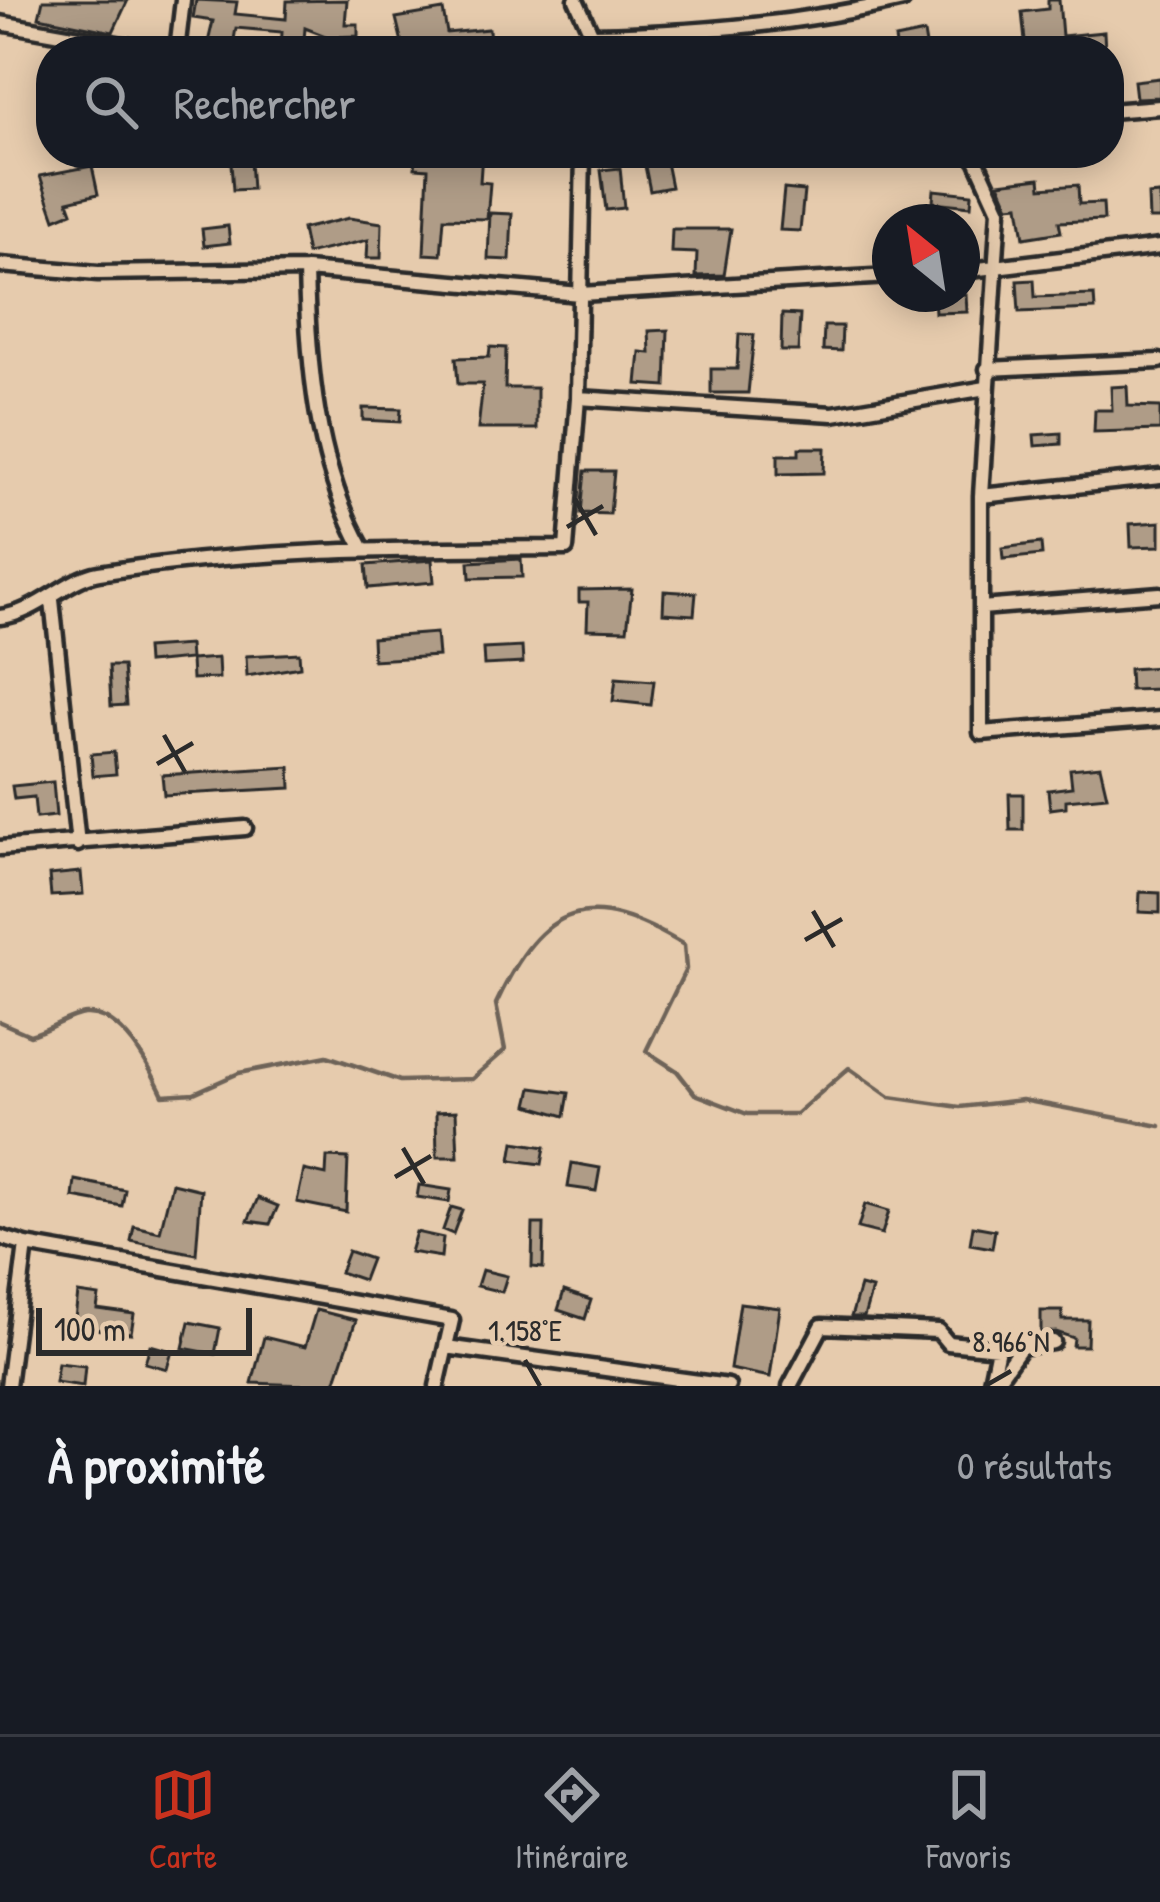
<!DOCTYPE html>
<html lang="fr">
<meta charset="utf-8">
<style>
body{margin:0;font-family:"Patrick Hand",sans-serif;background:#242831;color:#f1f3f6}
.compass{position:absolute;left:872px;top:204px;width:108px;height:108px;border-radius:50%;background:#171b24;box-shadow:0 6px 30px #0003;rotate:330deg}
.scale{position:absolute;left:36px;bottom:30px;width:216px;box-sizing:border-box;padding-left:12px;border:6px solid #2b2b2b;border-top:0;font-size:33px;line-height:42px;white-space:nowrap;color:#2b2b2b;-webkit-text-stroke:9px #e6cbad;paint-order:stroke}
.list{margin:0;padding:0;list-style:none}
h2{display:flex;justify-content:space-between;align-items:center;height:156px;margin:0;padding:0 48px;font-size:51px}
h2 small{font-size:39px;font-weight:400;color:#9ea1a6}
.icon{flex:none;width:66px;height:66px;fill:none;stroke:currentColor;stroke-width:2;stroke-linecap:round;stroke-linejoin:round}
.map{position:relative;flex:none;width:1160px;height:1386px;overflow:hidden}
.search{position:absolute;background:#171b24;box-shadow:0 6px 30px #0003;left:36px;right:36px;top:36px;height:132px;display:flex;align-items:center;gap:30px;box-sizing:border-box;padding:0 42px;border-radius:48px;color:#9ea1a6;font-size:45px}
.sheet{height:348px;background:#171b24}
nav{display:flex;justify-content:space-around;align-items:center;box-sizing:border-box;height:168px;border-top:3px solid #363941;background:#171b24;font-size:33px;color:#9ea1a6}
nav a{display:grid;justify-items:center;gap:6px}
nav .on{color:#c8321e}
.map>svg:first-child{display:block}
</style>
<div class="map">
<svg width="1160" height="1386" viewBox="0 0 1160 1386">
<rect width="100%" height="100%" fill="#e6cbad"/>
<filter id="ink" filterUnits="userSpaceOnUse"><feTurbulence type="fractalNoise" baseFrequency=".00833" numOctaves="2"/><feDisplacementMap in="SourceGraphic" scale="24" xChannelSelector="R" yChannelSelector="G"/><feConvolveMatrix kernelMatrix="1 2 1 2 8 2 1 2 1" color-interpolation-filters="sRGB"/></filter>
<g filter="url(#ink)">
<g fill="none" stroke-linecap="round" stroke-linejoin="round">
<path stroke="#6e6459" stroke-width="4.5" d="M0 1022 30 1035C48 1031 69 1015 85 1014 122 1011 150 1068 163 1095L194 1093 239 1073 327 1056 400 1081 472 1079 505 1050 496 1004C543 902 590 888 684 945L686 969 646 1051 677 1071 695 1094 747 1114H796L849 1068 890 1097 960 1107 1022 1100 1160 1126"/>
</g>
<path fill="#af9c87" stroke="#2b2b2b" stroke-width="3" d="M43 0H128L113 32 39 17Z
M196 0 237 2 235 14 286 19 287 1 347 0 345 24H358V36L328 37 305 28 303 51H281L282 32 236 28 232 51H206L213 21 193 18Z
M1048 0H1059L1062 36 1104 32 1105 51H1026L1022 12 1048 9Z
M443 10 447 33 489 29 490 46 404 51 396 18Z
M924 33 927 51H897L895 39Z
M1160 78V97L1136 98 1134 81Z
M417 153H482L480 182 490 183 487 219 444 218 441 255 424 254 428 169 415 168Z
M665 157 671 187 650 191 644 161Z
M250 161 252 189 233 190 231 163Z
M92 166 98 194 68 201 72 212 55 219 40 176Z
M620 168 624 208 606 210 601 170Z
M1040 178 1041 188 1078 185 1079 204 1103 203 1104 220 1059 222 1061 232 1024 238 1019 205 1009 206 999 183Z
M784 189 804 191 800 231 780 230Z
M934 190 972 194 971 206 933 202Z
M1160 194V219H1149L1148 195Z
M490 213 512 214 510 260 488 259Z
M349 218 382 223 381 258H367L368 240 307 254 302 229Z
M228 226 230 243 204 246 202 229Z
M672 229H731L724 275 696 276 697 253 671 252Z
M1034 280 1035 297 1094 295 1095 309 1019 312 1017 281Z
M966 294 967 312 935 313 934 295Z
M782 314 800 315 798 351H781Z
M824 326H842L841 351 823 350Z
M668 330 666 386 637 384 640 352 650 353 649 331Z
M739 334 754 335 748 393H711V369H737Z
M490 347 506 348 505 388H537V429H478L483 384H458L456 358 489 357Z
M1127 386 1128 406 1160 407V430L1094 432 1095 410H1112L1111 387Z
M363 408 401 409 400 422 363 420Z
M1061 433V444L1035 446 1034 435Z
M799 448H825L824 473 778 474V455H799Z
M585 471H614L610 514 581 513Z
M1160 522V546L1131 547 1130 524Z
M1041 543 1042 555 1003 559 1002 548Z
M521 559 522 577 470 578 469 562Z
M432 560 434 582 368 588 366 565Z
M632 589 627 630 587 629 588 602H579V590Z
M664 591 696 593 694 615 663 613Z
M436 633 438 656 373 660 372 638Z
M189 645 190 659 147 663 146 648Z
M522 647 523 663 484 665 483 649Z
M299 653 300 667 247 676 246 656Z
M218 658 219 678 192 679 191 660Z
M109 666H123L126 705 111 706Z
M1160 667V689L1130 690 1129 669Z
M616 678 654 681 651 705 613 701Z
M114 752 116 774 93 776 91 754Z
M1100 766 1107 796 1066 800V807L1050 809 1048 790 1072 787 1070 769Z
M290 767 291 788 164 795 162 775Z
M53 782 56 816 36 818 34 797 14 799 12 786Z
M1009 794H1023V830H1010Z
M81 872 83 894 51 896 49 875Z
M1140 892 1160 893V913L1139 912Z
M532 1088 569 1093 565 1116 528 1105Z
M456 1111 458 1157H437L436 1112Z
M514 1142 545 1147 542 1164 511 1160Z
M327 1157 348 1158 346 1212 297 1202 304 1170 326 1175Z
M572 1163 600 1168 596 1191 568 1187Z
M75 1180 125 1190 122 1206 73 1197Z
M172 1183 201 1190 196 1254 131 1241 134 1226 160 1232Z
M419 1185 451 1190 449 1202 417 1197Z
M258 1198 278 1206 270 1224 248 1221Z
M865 1204 889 1211 882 1234 858 1228Z
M451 1207 462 1210 453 1234 443 1230Z
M533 1224H544L543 1268 532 1267Z
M973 1226 995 1230 992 1248 970 1244Z
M416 1232 443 1238 441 1257 410 1252Z
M348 1251 371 1259 363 1280 340 1272Z
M482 1270 507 1276 502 1292 477 1286Z
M860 1286 872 1289 864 1317H851Z
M564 1291 591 1300 585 1319 558 1310Z
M78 1293 99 1296 97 1309 134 1314 131 1333 74 1327Z
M740 1303 780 1308 770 1377 730 1369Z
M316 1310 356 1320 334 1386 252 1383 264 1337 305 1347Z
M1041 1311H1062V1320H1088L1087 1346H1073L1074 1338 1056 1332 1041 1333Z
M189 1322 220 1328 215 1354 183 1348Z
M150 1345 172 1351 167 1369 145 1363Z
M58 1363 85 1366 83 1386 55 1382Z"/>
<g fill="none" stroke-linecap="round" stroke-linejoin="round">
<g stroke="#2b2b2b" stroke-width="21">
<path id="street" d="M576 0 592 35 591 51
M0 23 157 51
M592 35C696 33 801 24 903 0
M177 51 183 0
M1109 111 1160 107
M973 153 999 210 981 496V733L1160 719
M0 265 98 273 306 270 580 294 890 276
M306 270C308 364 316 465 363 549
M962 271 1160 247
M987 369 1160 361
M578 398 833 414 986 388
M981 496 1160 477
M52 600 78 844
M981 608 1160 594
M0 617C38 613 65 579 99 573 253 548 411 549 566 548L578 398 583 153
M0 848 245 828
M0 1237 26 1245 8 1386
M26 1245 452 1320 437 1386
M446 1347 728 1386
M790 1386 822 1326 938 1331 948 1343 998 1348 990 1386
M993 1386 1021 1347 1053 1342"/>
</g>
<use href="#street" stroke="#e6cbad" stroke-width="12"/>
</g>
</g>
<path fill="none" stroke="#2b2b2b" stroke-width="4.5" d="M575 499 596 535M567 527 603 506M164 735 185 772M157 764 193 743M813 911 834 947M805 940 842 919M403 1148 424 1184M395 1177 431 1156M525 1360 540 1386M985 1386 1011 1371"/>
<g font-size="30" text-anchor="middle" fill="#2b2b2b" stroke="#e6cbad" stroke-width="10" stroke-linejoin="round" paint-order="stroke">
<text x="525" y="1341">1.158°E</text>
<text x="1011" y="1352">8.966°N</text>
</g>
</svg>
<svg class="compass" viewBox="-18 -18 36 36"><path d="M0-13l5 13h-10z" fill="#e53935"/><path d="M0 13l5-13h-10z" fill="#9ea1a6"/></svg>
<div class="scale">100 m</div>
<div class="search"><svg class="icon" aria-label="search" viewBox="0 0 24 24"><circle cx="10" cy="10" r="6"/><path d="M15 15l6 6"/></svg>Rechercher</div>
</div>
<section class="sheet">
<h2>À proximité<small>0 résultats</small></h2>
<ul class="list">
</ul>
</section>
<nav>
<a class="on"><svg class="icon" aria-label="map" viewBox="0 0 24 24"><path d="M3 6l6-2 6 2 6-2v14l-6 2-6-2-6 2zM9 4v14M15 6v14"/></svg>Carte</a>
<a><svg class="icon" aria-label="directions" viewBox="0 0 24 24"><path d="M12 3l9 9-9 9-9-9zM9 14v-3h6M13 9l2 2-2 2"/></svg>Itinéraire</a>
<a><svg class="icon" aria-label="saved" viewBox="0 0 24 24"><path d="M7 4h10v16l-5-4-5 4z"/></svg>Favoris</a>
</nav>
